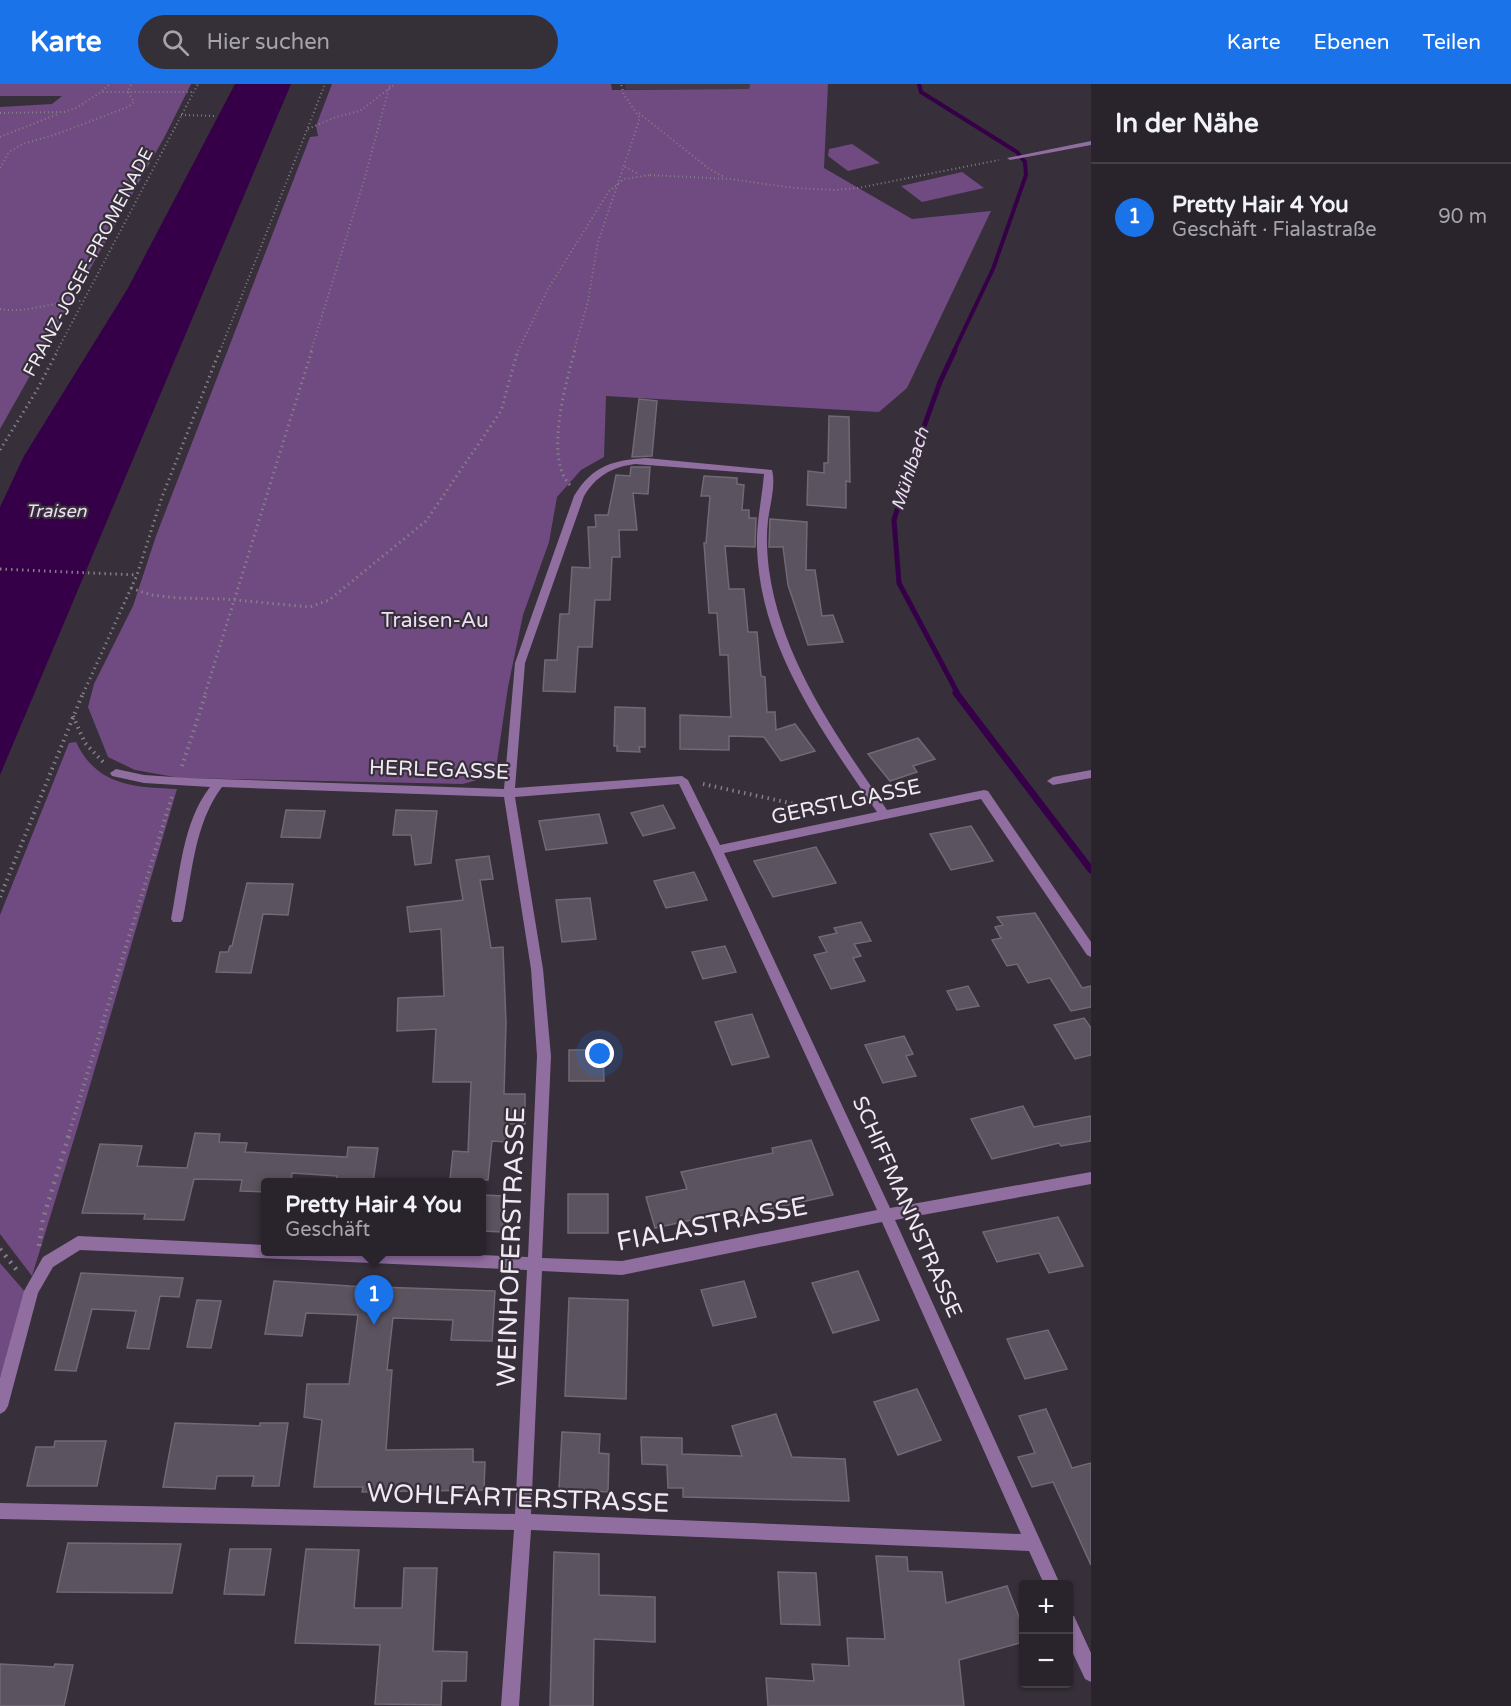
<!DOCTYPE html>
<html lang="de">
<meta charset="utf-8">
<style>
body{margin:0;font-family:"Varela Round",sans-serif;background:#352f38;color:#f1f3f6}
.controls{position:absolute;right:18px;bottom:18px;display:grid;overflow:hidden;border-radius:6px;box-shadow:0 2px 4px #0004}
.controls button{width:54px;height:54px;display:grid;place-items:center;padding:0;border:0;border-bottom:2px solid #454048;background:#29232c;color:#f1f3f6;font:30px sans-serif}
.you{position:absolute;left:600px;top:970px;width:21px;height:21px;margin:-15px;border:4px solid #fff;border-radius:50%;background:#1a73e8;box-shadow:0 0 0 9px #1a73e833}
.badge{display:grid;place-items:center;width:39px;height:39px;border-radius:50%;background:#1a73e8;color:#fff;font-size:20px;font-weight:700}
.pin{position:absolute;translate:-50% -50px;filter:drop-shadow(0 2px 3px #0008)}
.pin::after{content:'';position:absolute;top:32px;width:21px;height:18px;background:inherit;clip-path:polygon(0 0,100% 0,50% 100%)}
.popup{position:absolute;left:261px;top:1094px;width:225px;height:78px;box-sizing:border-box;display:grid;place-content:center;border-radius:6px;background:#29232c;filter:drop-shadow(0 2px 4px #0005);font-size:20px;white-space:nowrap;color:#a5a4a9}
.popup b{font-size:22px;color:#f1f3f6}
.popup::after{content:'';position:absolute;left:50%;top:100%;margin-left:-12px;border:12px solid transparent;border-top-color:#29232c}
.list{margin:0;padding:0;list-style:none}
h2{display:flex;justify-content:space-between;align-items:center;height:78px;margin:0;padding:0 24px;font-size:26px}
h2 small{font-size:20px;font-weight:400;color:#a5a4a9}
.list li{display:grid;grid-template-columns:39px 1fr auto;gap:18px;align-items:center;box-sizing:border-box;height:108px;padding:0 24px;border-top:2px solid #454048}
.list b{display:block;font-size:22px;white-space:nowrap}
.list p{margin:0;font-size:20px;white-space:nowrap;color:#a5a4a9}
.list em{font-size:20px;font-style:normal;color:#a5a4a9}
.icon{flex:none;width:33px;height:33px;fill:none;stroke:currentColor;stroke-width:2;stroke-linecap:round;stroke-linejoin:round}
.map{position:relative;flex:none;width:1091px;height:1622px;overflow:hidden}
header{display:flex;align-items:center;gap:36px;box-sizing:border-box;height:84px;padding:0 30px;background:#1a73e8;color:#fff}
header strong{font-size:28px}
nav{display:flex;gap:33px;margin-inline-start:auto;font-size:21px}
.search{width:420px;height:54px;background:#352f38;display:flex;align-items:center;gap:15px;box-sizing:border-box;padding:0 21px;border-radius:33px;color:#a5a4a9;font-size:22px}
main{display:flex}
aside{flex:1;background:#29232c}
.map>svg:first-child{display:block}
</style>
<header>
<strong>Karte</strong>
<div class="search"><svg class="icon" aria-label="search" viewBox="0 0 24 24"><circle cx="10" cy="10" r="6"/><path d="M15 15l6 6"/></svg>Hier suchen</div>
<nav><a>Karte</a><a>Ebenen</a><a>Teilen</a></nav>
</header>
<main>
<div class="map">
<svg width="1091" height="1622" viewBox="0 0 1091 1622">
<rect width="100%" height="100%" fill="#372f3a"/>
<path fill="#443948" d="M625 0H750L749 5H626Z"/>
<path fill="#704b81" d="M0 0H191L165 52 0 345V23L52 20 62 12H0Z
M332 0H611L612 6 749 5 750 0H828L824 84 912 135 991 127 907 304 879 328 606 312 604 373 581 386 557 413 549 458 523 531 508 603 495 691 463 700 180 694 135 686 108 673 88 623 94 600 133 522 156 452 310 53 318 52 316 42Z
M852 60 880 79 848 87 828 72 829 65Z
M962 88 984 104 922 118 901 102Z
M76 658C97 702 133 703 177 705L78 1042 32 1192 0 1150V831L69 659Z
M0 1179 26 1209 0 1294Z"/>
<path fill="#350048" d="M235 0H291L0 691V423L24 372 128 204Z"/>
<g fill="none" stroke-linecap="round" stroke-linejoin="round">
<path stroke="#350048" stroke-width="4" d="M919 0 921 8 1017 68 1025 78 1026 91 993 185 954 267"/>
<path stroke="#350048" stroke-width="5" d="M955 266 940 298 912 376 894 436 899 499 958 610"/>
<path stroke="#350048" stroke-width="7" d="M956 609 1091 786"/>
</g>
<path fill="#5b535f" stroke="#716975" stroke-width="1.5" d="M639 315 657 317 652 372 632 373Z
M829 332 849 333 850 398 846 397V424L807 421 808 387 824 389V379H828Z
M631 383H650L648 410 633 409 637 446H619L620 473H612L610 516H595L592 563H578L575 608 543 607 545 576H557L560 530H569L572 483 590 484 588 443H596L595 431H608L616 391 630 392Z
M704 392 737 394V400L744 401 742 426H749V434H756L755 463 725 462 729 505H744L748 548H757L761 592 765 593 767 628H775L776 646 795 640 815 667 781 677 764 653 729 652V666L680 665V631L731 633 728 571H720L717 529H709L704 459H706L710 412H701Z
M770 435 807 438 806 486H815L822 532 833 531 843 558 808 561 788 501 783 463H769Z
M615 623 645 624V663H639L640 668 617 667V662H614Z
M918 654 935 675 913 682 917 688 890 697 868 670Z
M663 721 675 744 643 752 631 729Z
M286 726 325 727 320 754 281 753Z
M396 726 437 727 431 779 415 781 411 751H393Z
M599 730 607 759 546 766 539 737Z
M971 742 993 777 951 786 930 750Z
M816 763 836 799 773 813 754 777Z
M489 772 493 795 480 796 491 864 503 863 506 939 504 1010H525V1040H507L506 1058 492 1057 488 1096 450 1095 453 1067 468 1068 471 998H433L436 945 397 947 398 914 444 912 441 845 410 848 407 823 463 816 456 776Z
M694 788 707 816 666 824 654 797Z
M247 799 293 800 288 831 263 830 251 889 216 888 220 868H228L230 862H232Z
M590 814 596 855 562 858 556 816Z
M1035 829 1082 904 1091 902V923L1071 927 1050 894 1028 899 1017 880 1007 882 992 856 1001 854 995 843 1003 841 997 833Z
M861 838 871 857 854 860 861 872 853 874 865 897 831 905 814 871 827 868 819 853 837 849 834 844Z
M725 862 736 888 703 895 692 868Z
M968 902 979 922 957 926 947 907Z
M752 930 769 973 732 981 715 938Z
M1084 934 1091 944V971L1075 975 1054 941Z
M904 952 913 970 906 972 916 992 883 999 865 961Z
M569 966H603L604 997H569Z
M1023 1022 1034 1043 1091 1032V1057L1061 1062 1059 1059 992 1075 971 1035Z
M195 1049 220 1050 219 1058 247 1059 245 1068 347 1073 348 1063 378 1064 373 1098H336L337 1092 292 1089 291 1098H266V1108L240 1107 242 1096 194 1095 184 1136 144 1135 145 1130 82 1129 100 1060 142 1062 137 1082 187 1084Z
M811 1056 833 1111 734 1133 732 1127 655 1144 646 1113 687 1105 681 1088 773 1069 772 1064Z
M568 1110H608V1149H568Z
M482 1111 505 1112 502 1148 482 1147Z
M1058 1133 1083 1182 1049 1189 1039 1169 997 1178 983 1148Z
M858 1187 879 1236 833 1249 812 1199Z
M81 1189 183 1194 179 1213 160 1212 149 1265 127 1264 136 1227 92 1225 76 1287 55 1286Z
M274 1197 350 1202 495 1207 492 1257 451 1256 453 1236 393 1234 387 1286H392L386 1366 473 1365V1378H485L484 1406 362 1408 363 1403H314L322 1336 304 1333 307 1300H349L358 1231 306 1229 302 1252 265 1250Z
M744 1197 756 1233 713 1242 701 1206Z
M569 1214 628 1216 626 1315 565 1312Z
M197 1216 221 1217 211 1264 187 1263Z
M1048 1246 1067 1285 1025 1295 1007 1255Z
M917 1305 941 1356 898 1371 874 1318Z
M1046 1325 1072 1384 1091 1379V1481L1053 1398 1032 1403 1018 1373 1035 1369 1019 1332Z
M776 1330 792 1373 845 1375 849 1417 683 1413V1404H668L667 1381 642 1380 641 1353 682 1354V1370L742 1372 732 1342Z
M175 1339 260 1342V1339H288L279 1402H252L254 1392H217L215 1405 163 1403Z
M562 1348 600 1350 599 1369 609 1370 608 1408 559 1405Z
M55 1357H106L97 1402H27L36 1363H54Z
M68 1459 181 1460 172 1509 57 1508Z
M230 1465H271L264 1511 224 1510Z
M306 1465 359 1466 354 1524H402L404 1484H437L433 1567 467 1568 466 1597H442L441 1621 375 1620 380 1561 295 1559Z
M554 1468 599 1470V1511L655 1513V1558L594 1555 593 1622H550Z
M876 1472 907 1473 908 1487 942 1488 946 1519 1007 1502 1023 1543V1558L959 1576 964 1622H768L766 1594 814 1597 812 1580 849 1582 847 1554 885 1555Z
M778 1488 816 1489 820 1541 781 1540Z
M0 1580 54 1583 55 1580 73 1581 64 1622H0Z"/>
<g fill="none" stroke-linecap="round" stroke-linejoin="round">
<path stroke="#847e87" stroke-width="2" stroke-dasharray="1 3" stroke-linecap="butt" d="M102 7 110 0
M0 29 64 28 76 24 101 8H194
M639 29 708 84 724 93
M181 31 215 32
M308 45 336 33 360 27 395 0
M0 53 58 30
M625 83 639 90
M0 84 9 68 23 60 57 50 128 23 134 18 128 8 131 0
M650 91 730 95 794 104 834 106 858 104 999 76
M0 225C26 230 55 217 82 217
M57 267 198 0
M220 267 325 0
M311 267 365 93 390 0
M518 267 548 205 609 107 624 95 651 91
M574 267 588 217 598 158 640 34 624 11 621 0"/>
<path stroke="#847e87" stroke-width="3" stroke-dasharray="1.5 4" stroke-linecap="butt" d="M0 366 37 306 58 266
M570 401C544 375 566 298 575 266
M0 485 137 491
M131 504 151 511 178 514 224 515 310 523 329 516 426 437 501 327 518 266
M83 610 137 491 162 413 220 266
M205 610 312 266"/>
<path stroke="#847e87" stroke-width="4" stroke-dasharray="1.5 4.5" stroke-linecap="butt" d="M73 632 85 659 105 680
M182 682 206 609
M703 700 822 726
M0 813 83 609
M68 1053 172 712"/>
<path stroke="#847e87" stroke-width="4.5" stroke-dasharray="2 6" stroke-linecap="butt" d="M39 1162 43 1135 69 1051
M0 1165 20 1190"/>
<path fill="#906ea0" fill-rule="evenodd" d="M1091 57V61L1010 76 1007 74Z"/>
<path fill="#906ea0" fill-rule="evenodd" d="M646 374 772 386C776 400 770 421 768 436 766 453 767 469 769 486 782 577 837 652 887 726L984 706 988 707 1091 858V873L1087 871 981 715 724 769 890 1124 1091 1088V1100L895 1136 1060 1500H1044L1029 1467 531 1446 519 1622H501L514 1446 0 1435V1419L515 1430 527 1186 80 1166 53 1183 38 1209 8 1322 5 1327 0 1330V1294L24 1207 43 1173 78 1152 266 1161V1168H409L528 1173 537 972 531 885 504 713 222 703C194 740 192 791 183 835L181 838H173L171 835C180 791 182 739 210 703L144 699 112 692 110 689 116 685 144 691 188 694 504 705 515 579 574 412C592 382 613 376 646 374ZM635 380 764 390C762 415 756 439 757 464 760 563 823 649 877 728L720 761 688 696 682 692 515 704 525 579 584 412C596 392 612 383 635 380ZM679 700 711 766 877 1126 622 1177 542 1174 551 972 543 885 515 713ZM882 1138 1021 1450 531 1430 542 1187 622 1191Z
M1091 686V694L1053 701 1047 697 1053 693Z
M1068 1530 1074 1532 1091 1569V1598L1085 1595 1068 1559Z"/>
</g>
<g text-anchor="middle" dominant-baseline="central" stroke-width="4.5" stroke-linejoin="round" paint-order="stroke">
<g font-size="18" fill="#f0ebf2" stroke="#372f3a">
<text transform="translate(88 178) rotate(-62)">FRANZ-JOSEF-PROMENADE</text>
</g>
<g font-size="18" font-style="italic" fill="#ebddf2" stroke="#372f3a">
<text transform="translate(910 385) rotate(-72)">Mühlbach</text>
<text x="56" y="427">Traisen</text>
</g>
<g font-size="21" fill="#ecdef3" stroke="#372f3a">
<text x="435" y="536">Traisen-Au</text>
</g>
<g font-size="21" fill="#f0ebf2" stroke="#372f3a">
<text transform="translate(439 686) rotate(2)">HERLEGASSE</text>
<text transform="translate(846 718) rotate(-12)">GERSTLGASSE</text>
<text transform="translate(907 1123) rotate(66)">SCHIFFMANNSTRASSE</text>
</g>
<g font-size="26" fill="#f0ebf2" stroke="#372f3a">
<text transform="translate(712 1140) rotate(-11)">FIALASTRASSE</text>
<text transform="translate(511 1163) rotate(-88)">WEINHOFERSTRASSE</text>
<text transform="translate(518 1414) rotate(2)">WOHLFARTERSTRASSE</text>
</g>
</g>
</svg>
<div class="controls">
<button>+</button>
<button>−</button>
</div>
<div class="you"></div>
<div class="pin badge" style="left:374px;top:1241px">1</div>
<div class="popup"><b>Pretty Hair 4 You</b>Geschäft</div>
</div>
<aside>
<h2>In der Nähe<small></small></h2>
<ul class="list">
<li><span class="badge">1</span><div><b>Pretty Hair 4 You</b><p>Geschäft · Fialastraße</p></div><em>90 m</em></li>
</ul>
</aside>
</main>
